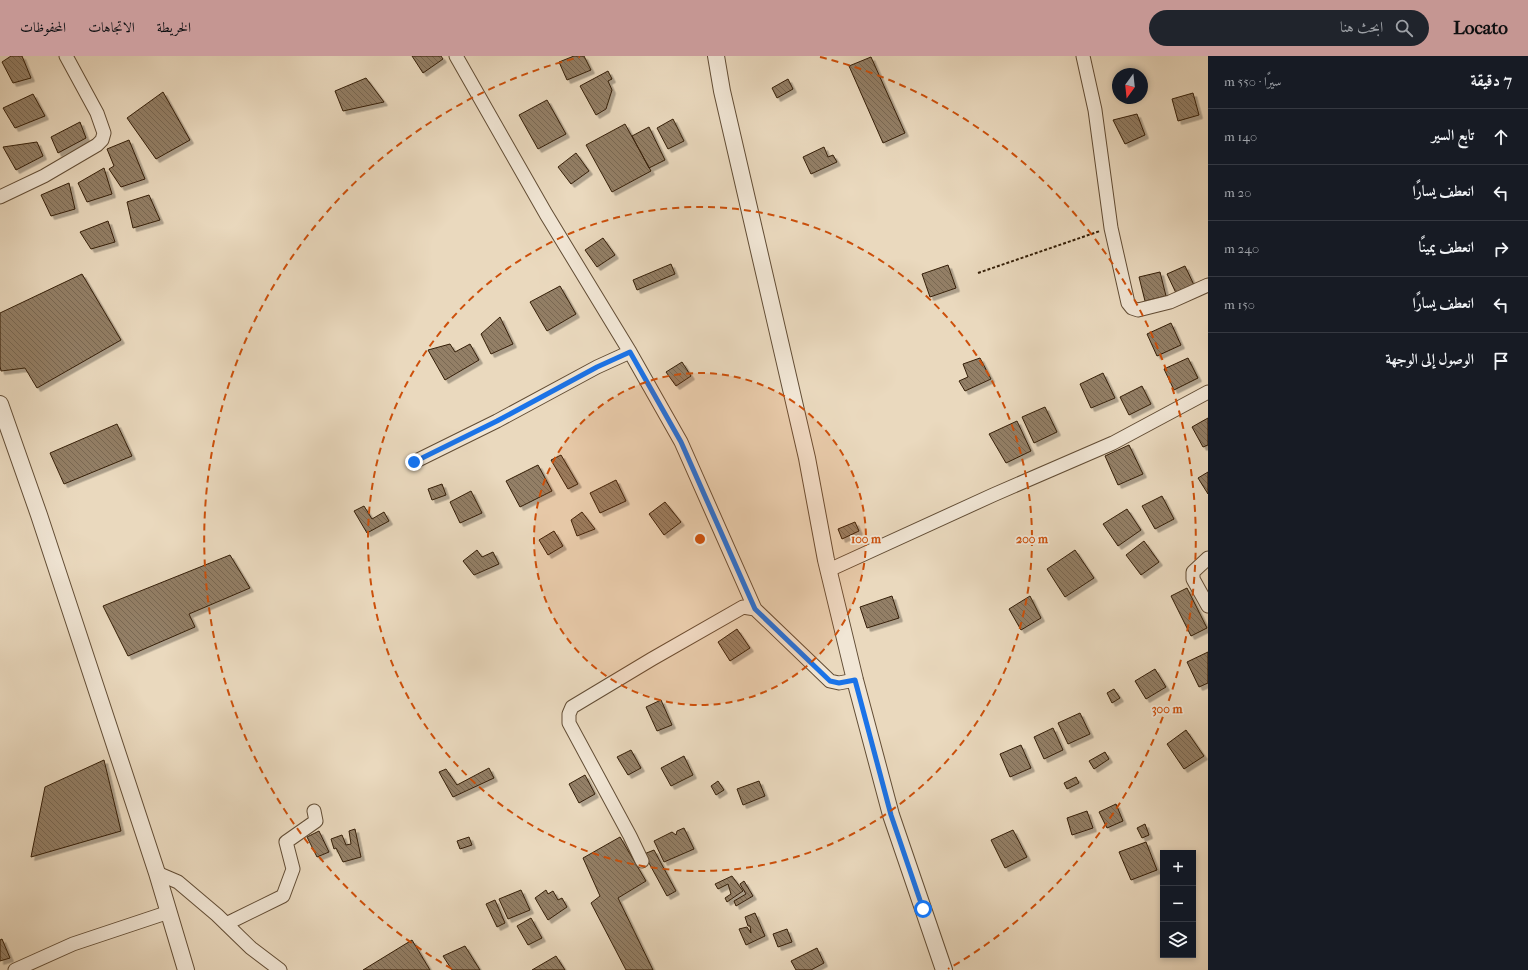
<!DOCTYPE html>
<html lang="ar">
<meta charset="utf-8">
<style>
body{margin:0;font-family:"IM FELL French Canon",Amiri,serif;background:#20242c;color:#f1f3f6;direction:rtl}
.controls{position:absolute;right:12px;bottom:12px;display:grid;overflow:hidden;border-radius:0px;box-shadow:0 2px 6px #0003}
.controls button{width:36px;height:36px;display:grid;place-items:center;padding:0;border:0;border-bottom:1px solid #363941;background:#171b24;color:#f1f3f6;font:20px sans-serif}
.compass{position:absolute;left:1112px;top:12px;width:36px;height:36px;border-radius:50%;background:#171b24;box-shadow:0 2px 6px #0003;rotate:195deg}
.stop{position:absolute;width:12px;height:12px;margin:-9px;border:3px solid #1a73e8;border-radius:50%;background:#fff}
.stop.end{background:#1a73e8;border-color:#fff;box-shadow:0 1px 4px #0008}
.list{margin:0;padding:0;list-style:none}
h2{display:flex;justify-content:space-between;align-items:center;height:52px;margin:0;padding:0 16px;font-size:17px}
h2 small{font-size:13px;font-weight:400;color:#9ea1a6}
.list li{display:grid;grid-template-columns:26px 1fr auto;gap:12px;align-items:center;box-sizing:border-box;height:56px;padding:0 16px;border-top:1px solid #363941}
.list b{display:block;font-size:15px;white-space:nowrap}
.list em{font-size:13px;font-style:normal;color:#9ea1a6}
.icon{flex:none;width:22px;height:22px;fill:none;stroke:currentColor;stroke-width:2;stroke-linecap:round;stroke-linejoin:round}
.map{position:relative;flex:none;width:1208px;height:914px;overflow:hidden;direction:ltr}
header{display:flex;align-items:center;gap:24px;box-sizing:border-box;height:56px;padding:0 20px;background:#c59692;color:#111}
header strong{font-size:19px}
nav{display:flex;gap:22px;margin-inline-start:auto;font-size:14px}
.search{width:280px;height:36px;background:#20242c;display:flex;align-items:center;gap:10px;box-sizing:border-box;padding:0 14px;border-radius:22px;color:#9ea1a6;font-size:15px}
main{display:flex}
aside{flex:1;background:#171b24}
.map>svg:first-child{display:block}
</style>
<header>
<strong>Locato</strong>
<div class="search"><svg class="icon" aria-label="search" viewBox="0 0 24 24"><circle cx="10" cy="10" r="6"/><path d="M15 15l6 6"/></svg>ابحث هنا</div>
<nav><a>الخريطة</a><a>الاتجاهات</a><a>المحفوظات</a></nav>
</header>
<main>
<aside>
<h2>7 دقيقة<small>سيرًا · 550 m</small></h2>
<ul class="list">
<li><svg class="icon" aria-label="ahead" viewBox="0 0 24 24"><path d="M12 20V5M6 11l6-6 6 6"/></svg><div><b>تابع السير</b></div><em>140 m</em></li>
<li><svg class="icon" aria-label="left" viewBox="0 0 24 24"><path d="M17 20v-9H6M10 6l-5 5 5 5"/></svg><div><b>انعطف يسارًا</b></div><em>20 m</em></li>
<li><svg class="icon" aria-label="right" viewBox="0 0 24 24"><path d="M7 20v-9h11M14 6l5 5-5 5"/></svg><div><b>انعطف يمينًا</b></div><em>240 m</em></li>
<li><svg class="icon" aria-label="left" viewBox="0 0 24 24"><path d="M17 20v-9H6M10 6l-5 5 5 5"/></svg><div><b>انعطف يسارًا</b></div><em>150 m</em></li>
<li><svg class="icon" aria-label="arrive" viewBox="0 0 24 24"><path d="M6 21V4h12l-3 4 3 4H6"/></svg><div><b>الوصول إلى الوجهة</b></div></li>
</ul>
</aside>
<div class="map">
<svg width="1208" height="914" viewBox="0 0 1208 914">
<defs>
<pattern id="building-back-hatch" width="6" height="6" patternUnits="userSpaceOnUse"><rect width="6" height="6" fill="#937f66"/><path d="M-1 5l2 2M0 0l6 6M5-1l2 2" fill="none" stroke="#796752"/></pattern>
<filter id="shadow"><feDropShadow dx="3.5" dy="3.5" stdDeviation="0" flood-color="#0004"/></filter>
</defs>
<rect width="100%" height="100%" fill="#ead9be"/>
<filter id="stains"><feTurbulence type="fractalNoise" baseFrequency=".005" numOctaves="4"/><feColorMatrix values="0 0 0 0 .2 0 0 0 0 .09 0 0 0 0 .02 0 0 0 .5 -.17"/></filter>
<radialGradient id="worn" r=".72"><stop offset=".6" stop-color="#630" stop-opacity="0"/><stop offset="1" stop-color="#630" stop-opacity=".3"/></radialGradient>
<path fill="url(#building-back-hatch)" stroke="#341e07" filter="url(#shadow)" d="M11 0H22L31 22 13 27 2 6Z
M412 0H441L443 3 423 17Z
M574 0H584L591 14 567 24 559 6Z
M871 1 905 77 883 87 849 10Z
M608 15 612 23 608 25 612 34 606 53 596 59 580 30Z
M366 22 384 46 343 55 335 35Z
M788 23 793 33 777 42 772 32Z
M163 36 190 84 156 103 127 62Z
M1193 37 1199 59 1178 65 1172 43Z
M33 38 45 60 15 72 3 52Z
M547 44 566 78 538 93 519 59Z
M1137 58 1145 79 1125 88 1113 64Z
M673 63 684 85 668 93 657 72Z
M80 66 86 82 58 97 51 81Z
M625 68 651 115 612 136 586 89Z
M649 71 665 104 649 112 632 80Z
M129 84 145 123 121 131 109 113 114 110 107 93Z
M37 86 43 100 16 114 3 91Z
M824 91 828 101 833 99 837 106 811 118 803 101Z
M576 97 589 115 571 128 558 111Z
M104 112 112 138 87 146 78 127Z
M69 127 75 153 51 160 41 139Z
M149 139 160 164 133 172 127 146Z
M108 165 115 186 91 193 80 176Z
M603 182 615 199 597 211 585 194Z
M671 208 675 218 637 234 633 224Z
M948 209 956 232 930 241 922 218Z
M1185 210 1194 229 1176 237 1167 218Z
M1160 216 1166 240 1145 245 1139 221Z
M82 218 121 284 37 332 25 312 1 315 0 310V257Z
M560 230 576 258 547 275 530 246Z
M500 261 513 288 491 298 481 278Z
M1171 267 1181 289 1157 300 1147 278Z
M450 288 455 296 470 288 479 304 445 324 428 294Z
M980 302 991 323 965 335 959 325 968 321 963 308Z
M1188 302 1198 322 1174 334 1164 313Z
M682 306 691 320 676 330 666 316Z
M1103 317 1115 342 1091 352 1080 328Z
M1142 330 1151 348 1129 359 1120 341Z
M1045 351 1057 376 1034 387 1022 361Z
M1208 362V389L1203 391 1192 371Z
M1017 365 1031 395 1006 407 989 378Z
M117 368 132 400 64 428 50 397Z
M1129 389 1143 418 1118 429 1105 400Z
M561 399 578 428 568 433 551 404Z
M538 409 552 435 520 451 506 425Z
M1208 416V438L1198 422Z
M616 424 626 445 600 457 590 437Z
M442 428 446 439 432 444 428 433Z
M471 435 482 457 460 467 450 446Z
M1162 440 1174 463 1155 473 1142 450Z
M665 446 681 466 664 479 649 458Z
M364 450 372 463 384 456 389 465 367 477 354 455Z
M1127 453 1141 474 1118 490 1103 468Z
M582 456 595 473 577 480 571 464Z
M855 466 859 475 842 483 838 473Z
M554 475 563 490 548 499 539 484Z
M1144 485 1159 506 1141 519 1126 499Z
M477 494 482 501 493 496 499 508 474 519 463 505Z
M1075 494 1094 522 1065 541 1047 513Z
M230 499 250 532 189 558 195 571 128 600 103 550Z
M1187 532 1207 572 1191 580 1171 540Z
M892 540 899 562 867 572 860 551Z
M1030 540 1041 562 1021 574 1009 553Z
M737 573 750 592 730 605 718 586Z
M1208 596V627L1199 631 1187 606Z
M1155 613 1166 631 1146 643 1135 625Z
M1114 633 1120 642 1112 647 1107 637Z
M661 644 672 669 657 675 646 651Z
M1080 657 1090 678 1068 688 1058 667Z
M1053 672 1063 694 1044 703 1034 681Z
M1186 674 1204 700 1184 713 1167 688Z
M1021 689 1031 712 1010 721 1000 698Z
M631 694 641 712 628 719 617 701Z
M1105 696 1109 703 1094 713 1089 705Z
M684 700 693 719 671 730 661 712Z
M104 704 121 775 31 801 45 731Z
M489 712 494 722 453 741 439 716 446 713 457 729Z
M585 719 595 738 579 747 569 728Z
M1076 721 1079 727 1067 733 1064 727Z
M718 725 724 734 716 739 711 730Z
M759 725 765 740 743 749 737 733Z
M1116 748 1123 765 1107 772 1099 756Z
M1087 755 1093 772 1072 779 1067 762Z
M1145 768 1149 779 1142 782 1137 772Z
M684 772 694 793 664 806 654 785 672 776 676 779 677 775Z
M355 773 361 801 343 806 336 792 334 793 331 783 342 779 346 789 351 788 349 775Z
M1013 774 1027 801 1005 812 991 784Z
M319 775 329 796 317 801 307 781Z
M469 781 472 789 460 793 457 785Z
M620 781 646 825 618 842 653 914H626L591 847 600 840 583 802Z
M1146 786 1157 814 1131 824 1119 796Z
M654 794 676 835 667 840 644 798Z
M732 820 743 835 727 846 725 842 731 838 728 828 718 833 715 828Z
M744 825 753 840 736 850 734 845 746 838 740 828Z
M521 834 530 854 508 863 499 843Z
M546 834 548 838 553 835 558 844 562 842 567 851 548 864 535 842Z
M495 844 505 867 497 871 486 848Z
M755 857 765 880 746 889 739 873 747 871 751 877 750 870H748L745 861Z
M531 862 542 882 528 889 517 870Z
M787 873 792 886 778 891 773 878Z
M2 883 10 902 0 905V884Z
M412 884 430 914H363Z
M465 890 480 914H452L443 900Z
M817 892 824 907 811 914H796L791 905Z
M556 900 565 914H532Z"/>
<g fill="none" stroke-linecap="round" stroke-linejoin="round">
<g stroke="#624d35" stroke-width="15">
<path id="minor" d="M456 0 546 158 630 296 681 386 755 553 830 625 839 627 855 624
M1083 0 1095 54 1111 172 1128 247 1132 252 1138 254 1170 246 1208 229
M0 141 44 120 97 89 102 84 104 77 97 57 66 0
M414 406 497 365 597 311 630 296
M1208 502 1193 516V523L1208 550
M829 514 993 439 1113 387 1208 336
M642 805 630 780 569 667V658L572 651 652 603 743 551 755 553
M157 817 178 826 217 859 251 892 280 914
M226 868 283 840 293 813 286 786 316 765 314 755
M15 914 73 888 169 856"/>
</g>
<g stroke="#624d35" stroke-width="18">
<path id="tertiary" d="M716 0 722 35 807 402 826 504 855 624 891 759 944 914
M0 348 39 459 157 817 186 914"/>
</g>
<path stroke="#341e07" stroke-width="2" stroke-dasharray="3 2" stroke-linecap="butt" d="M978 217 1100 175"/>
<use href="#minor" stroke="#f1e6d5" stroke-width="13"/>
<use href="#tertiary" stroke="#f1e6d5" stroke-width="16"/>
</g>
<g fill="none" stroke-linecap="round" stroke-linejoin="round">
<path stroke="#1a73e8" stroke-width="5" d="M414 406 497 365 597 311 630 296 681 386 755 553 830 625 839 627 855 624 891 759 923 853"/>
</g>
<circle cx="700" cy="483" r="166" fill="#cd500b" fill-opacity=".12"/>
<g fill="none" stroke="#cd500b" stroke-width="2" stroke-dasharray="7 5">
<circle cx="700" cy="483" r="166"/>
<circle cx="700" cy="483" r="332"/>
<path d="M452 913A497 497 0 0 1 580 1M820 1A497 497 0 0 1 948 913"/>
</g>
<circle cx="700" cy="483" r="6" fill="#cd500b" stroke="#f1e6d5" stroke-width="2"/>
<g font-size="12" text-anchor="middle" font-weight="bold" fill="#cd500b" stroke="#f1e6d5" stroke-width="3.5" stroke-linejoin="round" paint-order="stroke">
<text x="866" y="487">100 m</text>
<text x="1032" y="487">200 m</text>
<text x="1167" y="657">300 m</text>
</g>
<rect width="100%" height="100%" filter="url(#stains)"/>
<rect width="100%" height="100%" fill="url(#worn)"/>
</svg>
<div class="controls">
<button>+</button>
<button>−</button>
<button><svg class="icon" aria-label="layers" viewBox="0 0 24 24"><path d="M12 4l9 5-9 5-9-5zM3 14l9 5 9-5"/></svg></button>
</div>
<svg class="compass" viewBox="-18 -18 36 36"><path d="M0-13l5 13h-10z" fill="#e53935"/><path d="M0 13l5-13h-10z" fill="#9ea1a6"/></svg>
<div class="stop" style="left:923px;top:853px"></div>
<div class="stop end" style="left:414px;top:406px"></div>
</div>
</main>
